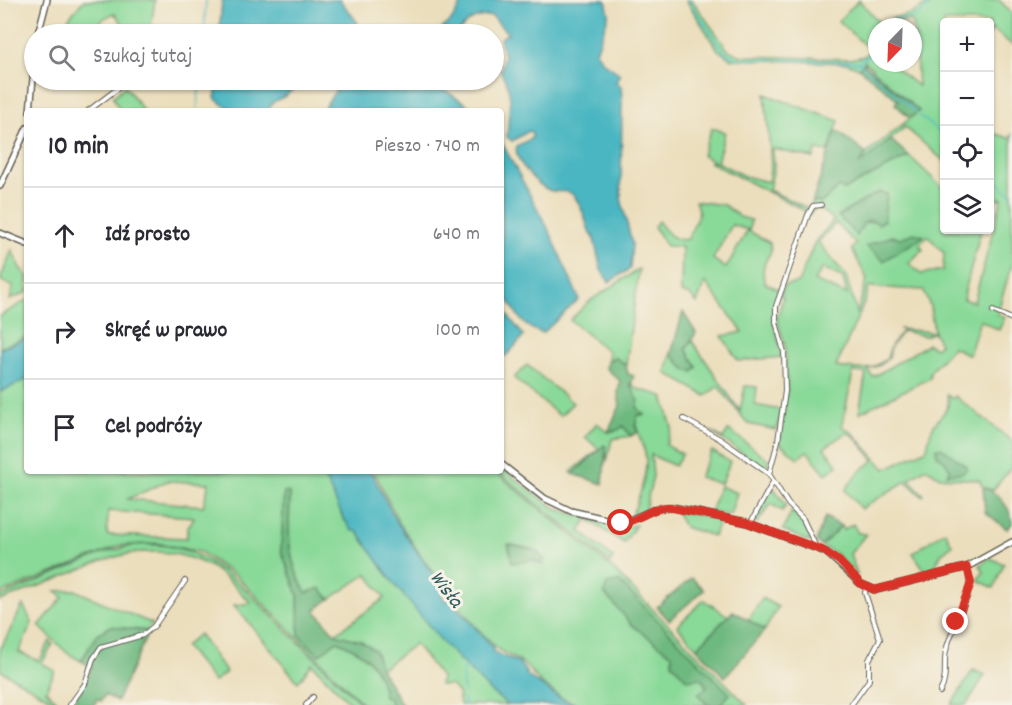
<!DOCTYPE html>
<html lang="pl">
<meta charset="utf-8">
<style>
body{margin:0;font-family:Dekko,sans-serif;background:#f2f2f3;color:#2b2b33}
.controls{position:absolute;right:18px;top:18px;display:grid;overflow:hidden;border-radius:6px;box-shadow:0 2px 4px #0004}
.controls button{width:54px;height:54px;display:grid;place-items:center;padding:0;border:0;border-bottom:2px solid #e1e1e2;background:#fff;color:#2b2b33;font:30px sans-serif}
.compass{position:absolute;left:868px;top:18px;width:54px;height:54px;border-radius:50%;background:#fff;box-shadow:0 2px 4px #0004;rotate:203deg}
.stop{position:absolute;width:18px;height:18px;margin:-14px;border:4px solid #d93025;border-radius:50%;background:#fff}
.stop.end{background:#d93025;border-color:#fff;box-shadow:0 2px 6px #0008}
.list{margin:0;padding:0;list-style:none}
h2{display:flex;justify-content:space-between;align-items:center;height:78px;margin:0;padding:0 24px;font-size:26px}
h2 small{font-size:20px;font-weight:400;color:#7c7c81}
.list li{display:grid;grid-template-columns:39px 1fr auto;gap:18px;align-items:center;box-sizing:border-box;height:96px;padding:0 24px;border-top:2px solid #e1e1e2}
.list b{display:block;font-size:22px;white-space:nowrap}
.list em{font-size:20px;font-style:normal;color:#7c7c81}
.icon{flex:none;width:33px;height:33px;fill:none;stroke:currentColor;stroke-width:2;stroke-linecap:round;stroke-linejoin:round}
.map{position:relative;flex:none;width:1012px;height:705px;overflow:hidden}
.search{position:absolute;background:#fff;box-shadow:0 2px 4px #0004;left:24px;top:24px;width:480px;height:66px;display:flex;align-items:center;gap:15px;box-sizing:border-box;padding:0 21px;border-radius:33px;color:#7c7c81;font-size:22px}
.panel{position:absolute;background:#fff;box-shadow:0 2px 4px #0004;left:24px;top:108px;width:480px;height:366px;border-radius:6px}
.map>svg:first-child{display:block}
</style>
<div class="map">
<svg width="1012" height="705" viewBox="0 0 1012 705">
<rect width="100%" height="100%" fill="#f7f3e8"/>
<filter id="ink" filterUnits="userSpaceOnUse"><feTurbulence type="fractalNoise" baseFrequency=".0167" numOctaves="2"/><feDisplacementMap in="SourceGraphic" scale="12" xChannelSelector="R" yChannelSelector="G"/><feConvolveMatrix kernelMatrix="1 2 1 2 8 2 1 2 1" color-interpolation-filters="sRGB"/></filter>
<filter id="wash" filterUnits="userSpaceOnUse"><feTurbulence type="fractalNoise" baseFrequency=".008" numOctaves="4" result="noise"/><feDisplacementMap in="SourceGraphic" scale="24" xChannelSelector="R" yChannelSelector="G"/><feGaussianBlur stdDeviation="1.35" result="paint"/><feColorMatrix in="noise" values="0 0 0 0 0 0 0 0 0 0 0 0 0 0 0 0 0 1.4 0 .05"/><feComposite in="paint" operator="in"/></filter>
<g filter="url(#wash)">
<rect width="100%" height="100%" fill="#ebdebc"/>
<path fill="#89d998" stroke="#527a5a" stroke-width="1.5" fill-rule="evenodd" d="M84 0H155L150 34 140 28 131 34 114 13 103 19 90 34H82L67 20Z
M686 0H692L728 50 742 56 850 59 864 56 870 50 838 21 859 0 883 27 893 18 911 14 934 0H999L1012 13V45L992 29 990 35V22H944V161L905 127 871 157 856 166 866 154 919 111 865 62 859 68 846 63 731 59 718 50ZM910 20 914 26 918 86 889 63H877L875 51 877 27H890L896 22Z
M125 86 144 111H120L113 97Z
M765 94 839 121 828 152 816 150 814 158 773 149 774 167 769 190 809 209 812 203 818 201 820 203 839 186 844 190 909 156 944 189V230H981L963 299 974 302 1002 198 990 201V132L1009 138 1012 134V264L997 314 1005 317 999 330 980 320 969 355 953 347 930 372V378L859 413 866 373 853 372 842 426 854 434 885 469 927 449C928 443 929 435 932 429 937 416 955 409 946 394L953 399 955 396 1012 441V467L993 490 983 487 979 480 940 477 926 468 909 479 924 495 922 496 906 481 861 509 845 490 859 472 874 460 853 435 846 433 824 448 838 465 826 474 807 451 798 458 779 443 787 390 785 346 777 319 783 298 781 295 785 285 798 283 815 242 834 220 816 207 810 215 798 207 709 162H715L702 155 712 128 725 132 717 162 744 176 768 182 771 163ZM879 192 884 220 864 223 856 235 838 216ZM836 223 856 244 852 249 867 279 857 313 846 276 818 242ZM928 236 944 253 943 270 921 274 909 263 923 249 919 245ZM823 268 843 278 847 295 814 281ZM869 287 923 290 930 306 934 332 899 329 903 331C894 338 891 345 888 355 883 374 850 369 836 367L865 301ZM903 331 925 336 934 332 940 344 935 348 928 344 873 377 868 370 889 358 891 346Z
M695 201 724 205 740 217 751 220 749 231 770 243 771 252C764 262 761 270 765 283L780 290 775 303 774 321 782 357 738 361 722 336 743 332 705 282 697 303 689 294 681 293 682 247 666 246 654 227 658 221C666 231 674 243 688 239L699 213ZM732 225 748 230 726 268 713 259Z
M12 250 20 268 27 276V292L10 300 13 287 0 280Z
M639 269 626 365 614 357 607 363 609 352 570 320 591 300Z
M27 300V336L0 348V316Z
M692 341 740 411 745 386 757 387 755 405 781 410 777 430 748 424 718 386 706 396 666 373 671 354 686 370 693 371 697 367 686 349Z
M527 365 573 403 560 416 514 378Z
M27 379V471H320L332 488 343 519 357 531 395 585 490 691 508 705H460L458 693 451 685H440L441 677 415 644 381 669C372 640 363 642 335 634L385 598 367 574 330 599 320 588 306 593C285 555 289 535 290 494L284 492 281 550 298 595 299 635 319 655 337 641C364 652 380 665 384 696L390 698 391 705H364L236 576 200 552 157 543 119 546 0 594V392ZM167 481 209 483 203 506 128 499ZM108 511 194 517V518L187 528V538L107 535Z
M630 380 635 388 663 396 672 428 666 445 682 454 675 466 651 455 653 476 645 510 631 517C638 501 645 479 646 464 648 447 632 432 638 415H643L637 407Z
M597 423 608 432 618 430 623 426 631 436 612 439 607 462 606 447 573 474 571 472 599 449 585 437Z
M729 430 769 460 767 468 765 469 710 431 723 438Z
M712 451 730 462 721 484 699 477Z
M501 468 556 509 620 527 636 525 624 543 587 519 580 531 613 558 610 563 497 471H501Z
M374 471H494L611 567 747 705H580L562 698 542 684 523 663 499 650 474 625 426 563 398 521Z
M720 486 737 493 730 515 710 512Z
M773 487 786 505 782 511 771 504 757 523 753 522Z
M676 511 720 519 714 536 684 527Z
M792 511 807 530 811 540 809 542 783 530Z
M853 524 858 533 866 534 850 554 858 576 835 553 821 546 841 526 843 530Z
M945 531 952 545 941 554 932 573 927 574 913 553Z
M135 545C207 539 240 585 287 631 312 655 337 680 362 705H352L312 664 298 682 234 605 251 603C236 588 221 570 201 562 147 540 110 557 60 578 40 586 20 593 0 601V597L103 553Z
M990 558 1004 564 994 588 979 581V577L984 572 980 565Z
M76 590 79 592 153 624 146 631C103 624 103 625 81 661L67 653 39 626 63 597 55 591Z
M762 598 778 607 765 630 748 620Z
M704 600 728 616 697 648 677 626Z
M23 605 32 623 19 652 39 661 50 641 53 644 42 663 55 671 46 690 61 705 0 670V650Z
M199 634 226 672 214 682 185 646Z
M973 670 985 675 966 705H951Z"/>
<path fill="#6eb980" stroke="#456a4e" stroke-width="1.5" d="M865 61V65L919 111 910 118 895 104 898 100 859 68Z
M836 130 866 154 858 165 891 140 909 156 844 190 839 187 820 204 818 201 812 203Z
M879 192 887 194 884 220 879 224 870 220 864 223 857 236 838 216Z
M914 233 924 236C911 246 898 250 884 261L866 246 892 236 900 238Z
M683 312 696 333 686 349 697 367 693 372 686 370 671 354Z
M614 357 626 365 628 374 634 376 630 385 639 401 637 407 644 415H638L635 426 638 432 631 436 623 426 618 430 608 432 620 406 618 393 620 381 606 368 607 363Z
M604 445 606 447 603 484 573 474Z
M941 447 966 466 967 469 962 473 947 474 950 470 945 461 937 455 936 449Z
M983 487C998 492 1012 509 1012 524L1007 529 985 512Z
M284 492 290 493C289 535 285 555 306 593L320 588 330 599 315 610 335 634 361 641 375 650 381 669 402 705H391L390 698 384 696C380 665 364 652 337 641L319 655 299 635 298 595 281 550Z
M825 517 841 526 821 546 816 541Z
M508 544 535 550 545 560 542 565 533 560 512 563Z
M692 578 704 590 669 620 657 607Z
M619 581 730 694 720 705H708L698 695 707 686 700 678 687 680 672 663V655L632 625 604 593 607 584Z
M733 611 765 630 725 677 697 648Z
M111 626 146 631V637L117 701 105 695 101 701 97 699 94 705H72L92 667 81 661 98 633Z"/>
<path fill="#48b6c1" stroke="#32696e" stroke-width="1.5" d="M222 0H340L358 23 348 34H219Z
M464 0H606L609 14 596 52 603 62 620 74 616 82 621 86 622 99 621 198 632 244 630 269 609 282 601 270 593 235 589 231C586 220 581 206 575 197 568 188 560 193 552 191 539 189 512 159 517 146L532 138V133L529 131 512 141 507 137 510 98 508 86 501 72 504 56 500 38 508 34 492 16C475 15 467 21 457 34H435L451 21Z
M218 80H237L242 82 249 80H302L286 96 273 102 268 111C249 111 229 114 215 98Z
M343 80H392L409 84 424 81 440 87 477 111H325V106Z
M501 141 550 232 579 299 543 333C518 327 515 308 502 290Z
M501 307 524 336 506 356H501Z
M27 338V379L0 392V349Z
M320 471H371L396 521 445 592 441 594 445 600H450L494 648 493 652 520 663 528 676 561 699 577 705H508L490 691 444 644 395 585 357 531H352C338 513 333 490 320 471Z"/>
<g fill="none" stroke-linecap="round" stroke-linejoin="round">
<path stroke="#48b6c1" stroke-width="1.5" d="M688 0 725 53 738 59 776 60
M887 27 895 19 915 18 936 0
M204 34 206 0
M780 60 858 62C869 58 874 50 877 39
M858 62 916 112
M197 111 200 80
M920 116 944 136
M990 175 1012 195
M464 693 462 672 466 666
M464 699V705"/>
</g>
</g>
<g filter="url(#ink)">
<g fill="none" stroke-linecap="round" stroke-linejoin="round">
<g stroke="#646054" stroke-width="6">
<path id="minor" d="M88 111 129 80
M993 311 1012 319
M684 419 720 439 768 473
M750 524 773 482
M816 547 803 519 788 504 769 474 778 441 785 391 784 352 776 322V306L808 215 813 206 821 205
M940 692C948 678 943 666 946 651 951 625 978 593 967 567
M70 705 85 684 93 659 101 647 143 635 154 626 185 581
M306 705 313 697
M851 705 869 680V660L880 639 865 593 866 587"/>
</g>
<g stroke="#646054" stroke-width="8">
<path id="tertiary" d="M38 34 47 0
M30 111 34 68
M0 186 27 128
M0 233 27 244
M501 464 544 498 571 511 623 523 658 508 672 507 745 522 826 552 861 584 875 590 967 567 1012 542"/>
</g>
<use href="#minor" stroke="#fff" stroke-width="4"/>
<use href="#tertiary" stroke="#fff" stroke-width="5"/>
</g>
</g>
<g fill="none" stroke-linecap="round" stroke-linejoin="round" filter="url(#ink)">
<path stroke="#d93025" stroke-width="8" d="M621 523C638 522 650 507 668 507L745 522 822 550 839 561 861 584 875 590 967 567 971 583 956 622"/>
</g>
<g text-anchor="middle" dominant-baseline="central" stroke-width="6" stroke-linejoin="round" paint-order="stroke">
<g font-size="21" font-style="italic" fill="#2e5a5e" stroke="#f7f3e8">
<text transform="translate(445 590) rotate(53)">Wisła</text>
</g>
</g>
</svg>
<div class="controls">
<button>+</button>
<button>−</button>
<button><svg class="icon" aria-label="locate" viewBox="0 0 24 24"><circle cx="12" cy="12" r="6"/><path d="M12 2v4M12 18v4M2 12h4M18 12h4"/></svg></button>
<button><svg class="icon" aria-label="layers" viewBox="0 0 24 24"><path d="M12 4l9 5-9 5-9-5zM3 14l9 5 9-5"/></svg></button>
</div>
<svg class="compass" viewBox="-18 -18 36 36"><path d="M0-13l5 13h-10z" fill="#e53935"/><path d="M0 13l5-13h-10z" fill="#7c7c81"/></svg>
<div class="stop" style="left:621px;top:523px"></div>
<div class="stop end" style="left:956px;top:622px"></div>
<div class="search"><svg class="icon" aria-label="search" viewBox="0 0 24 24"><circle cx="10" cy="10" r="6"/><path d="M15 15l6 6"/></svg>Szukaj tutaj</div>
<section class="panel">
<h2>10 min<small>Pieszo · 740 m</small></h2>
<ul class="list">
<li><svg class="icon" aria-label="ahead" viewBox="0 0 24 24"><path d="M12 20V5M6 11l6-6 6 6"/></svg><div><b>Idź prosto</b></div><em>640 m</em></li>
<li><svg class="icon" aria-label="right" viewBox="0 0 24 24"><path d="M7 20v-9h11M14 6l5 5-5 5"/></svg><div><b>Skręć w prawo</b></div><em>100 m</em></li>
<li><svg class="icon" aria-label="arrive" viewBox="0 0 24 24"><path d="M6 21V4h12l-3 4 3 4H6"/></svg><div><b>Cel podróży</b></div></li>
</ul>
</section>
</div>
